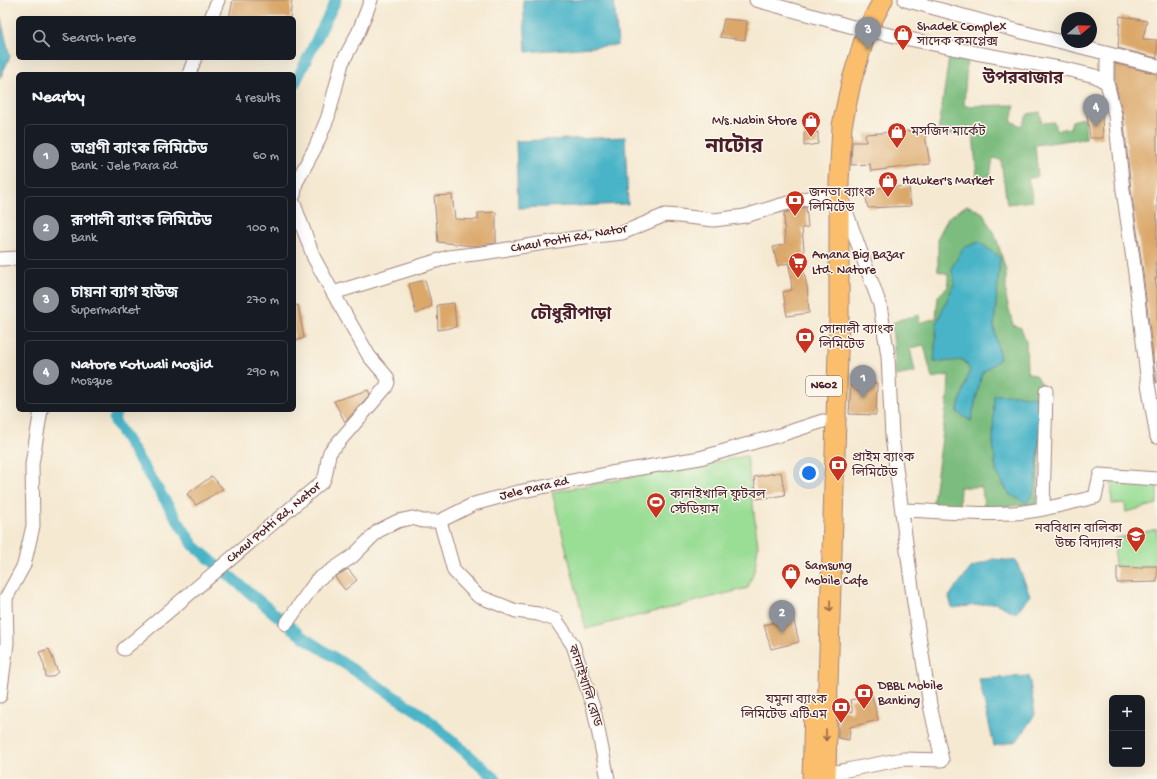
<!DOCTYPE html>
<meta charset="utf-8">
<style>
body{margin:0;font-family:"Gochi Hand","Noto Sans Bengali",sans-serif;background:#20242c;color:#f1f3f6}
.controls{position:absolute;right:12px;bottom:12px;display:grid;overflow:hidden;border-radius:6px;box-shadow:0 4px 16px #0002}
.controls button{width:36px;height:36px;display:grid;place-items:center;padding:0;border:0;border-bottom:1px solid #363941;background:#171b24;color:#f1f3f6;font:20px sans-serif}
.compass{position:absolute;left:1061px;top:12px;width:36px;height:36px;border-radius:50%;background:#171b24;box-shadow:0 4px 16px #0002;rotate:71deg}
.you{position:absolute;left:809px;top:473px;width:14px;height:14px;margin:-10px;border:3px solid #fff;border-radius:50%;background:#1a73e8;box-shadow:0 0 0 6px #1a73e833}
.badge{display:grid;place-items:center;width:26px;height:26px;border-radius:50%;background:#8c9099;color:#fff;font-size:13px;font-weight:700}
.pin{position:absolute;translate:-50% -33px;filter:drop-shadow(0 1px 2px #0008)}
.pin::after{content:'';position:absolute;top:21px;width:14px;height:12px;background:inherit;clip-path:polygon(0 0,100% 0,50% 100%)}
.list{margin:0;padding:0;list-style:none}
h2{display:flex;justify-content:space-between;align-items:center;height:52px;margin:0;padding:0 16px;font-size:17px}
h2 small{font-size:13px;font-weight:400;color:#9ea1a6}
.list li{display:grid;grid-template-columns:26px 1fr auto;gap:12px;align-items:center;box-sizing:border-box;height:64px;margin:0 8px 8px;padding:0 8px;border:1px solid #363941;border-radius:6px}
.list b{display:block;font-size:15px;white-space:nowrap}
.list p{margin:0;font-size:13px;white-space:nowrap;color:#9ea1a6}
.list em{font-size:13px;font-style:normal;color:#9ea1a6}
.icon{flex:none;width:22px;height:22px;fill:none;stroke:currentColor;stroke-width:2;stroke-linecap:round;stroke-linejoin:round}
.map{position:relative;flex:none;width:1157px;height:779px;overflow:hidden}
.search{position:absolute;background:#171b24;box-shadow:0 4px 16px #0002;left:16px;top:16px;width:280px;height:44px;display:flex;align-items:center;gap:10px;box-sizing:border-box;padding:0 14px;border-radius:6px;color:#9ea1a6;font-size:15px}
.panel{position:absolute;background:#171b24;box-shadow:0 4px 16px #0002;left:16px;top:72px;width:280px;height:340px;border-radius:6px}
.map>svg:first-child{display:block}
</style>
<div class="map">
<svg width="1157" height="779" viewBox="0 0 1157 779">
<rect width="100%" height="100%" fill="#fbf7ec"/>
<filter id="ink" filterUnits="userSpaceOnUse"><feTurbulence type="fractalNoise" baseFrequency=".025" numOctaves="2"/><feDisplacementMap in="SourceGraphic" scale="8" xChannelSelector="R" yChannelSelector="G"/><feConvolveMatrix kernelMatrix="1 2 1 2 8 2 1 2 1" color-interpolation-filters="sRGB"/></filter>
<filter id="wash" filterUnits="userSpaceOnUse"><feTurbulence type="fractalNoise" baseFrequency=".012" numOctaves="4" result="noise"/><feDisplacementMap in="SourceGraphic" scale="16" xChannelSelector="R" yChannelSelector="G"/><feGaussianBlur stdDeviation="0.9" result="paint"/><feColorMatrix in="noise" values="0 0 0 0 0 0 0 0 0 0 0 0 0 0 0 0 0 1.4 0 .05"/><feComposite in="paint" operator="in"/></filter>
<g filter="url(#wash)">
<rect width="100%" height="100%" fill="#f5e9d2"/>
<path fill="#9add95" stroke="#727e60" d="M747 456 758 546 755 568 748 588 586 629 552 492Z
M1111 476 1157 479V504L1126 512 1125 503 1112 504Z
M1157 529V566H1142V568L1115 567 1114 539Z"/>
<path fill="#7bbc7e" stroke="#626e54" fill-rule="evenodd" d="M949 57 967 60 964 106 1015 105 1011 121 1021 126 1028 114 1040 112 1042 123 1054 122 1057 130 1070 128 1072 121 1085 117 1086 138 1035 145 1038 176 1028 179 1033 201 1007 204 1001 160 993 158 990 176 977 177 973 134H938Z
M967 205 983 213 997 240 1006 271V297L1013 325 1021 328 1026 341 1027 372 1037 376 1043 387 1037 504 984 508 982 487H960L959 509 932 508 948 396 949 375 932 378 924 345 910 348 915 372 896 376 892 323 902 319 919 315 920 323 936 318 938 296 948 287V274L938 271V237L948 218ZM1000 257 994 327 1000 359 982 373 971 421 957 412 970 370 964 360 934 362 937 322 955 282ZM993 441 1027 502 1009 494 996 471Z"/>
<path fill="#49b4c7" stroke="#4a6a79" d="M523 0H614L618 45 526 52Z
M0 15 10 57 0 78Z
M625 137 628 204 518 208 516 141Z
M979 242 1000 257 994 327 1000 359 982 373 971 421 957 412 970 370 964 360 934 362 937 322 955 282 951 269 963 248Z
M994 395H1019L1036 397 1040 418 1038 458 1035 489 1027 503 1009 494 996 471 993 441Z
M993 559 1016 561 1030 595 1016 613 995 603 952 608 949 597 955 588 971 568Z
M1029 676 1035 714 1017 741 994 746 979 679Z"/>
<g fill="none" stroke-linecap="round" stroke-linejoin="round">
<path stroke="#49b4c7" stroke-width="11" d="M294 85 336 0
M117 410 114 420 194 546 300 635 423 715 496 779"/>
</g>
<g id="blocks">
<path fill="#dba86a" d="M233 0H292L290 18H229Z
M1120 16 1147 21 1143 39 1157 40V58L1118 48Z
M724 19 747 21 745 40 720 37Z
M1116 64 1157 74V262H1155L1157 278H1155L1157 289V383H1156L1143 272 1131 189 1123 114 1115 82V65Z
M1087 114 1102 116 1103 138H1090Z
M924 130 930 164 871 171 870 164 851 165 852 142H866L865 134Z
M818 132V144L804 146V133Z
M909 186 911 206 868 208 864 189Z
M452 195 455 219 478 220V213L496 212V243L473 246 438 242 434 196Z
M806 207 808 227 802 228 805 260H801L807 286 809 313 787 316 783 292 792 290 789 263 778 266 773 247 785 244 784 213Z
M425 280 432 306 416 314 409 284Z
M454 303 456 327 438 330 437 305Z
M298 305 304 338 294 341V306Z
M851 383H877L876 415 849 414Z
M368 390 370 394 345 422 334 401Z
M781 472 785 495 757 499 754 477Z
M212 476 223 489 196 505 187 494Z
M1142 566H1157V582L1117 583V567L1142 568Z
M348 569 357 580 345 590 335 577Z
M793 617 799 642 771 649 764 625Z
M49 649 58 672 52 677H46L44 665 39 652Z
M872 695 878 720 850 727 849 740 838 738V708L853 712 850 700Z"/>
</g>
</g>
<g filter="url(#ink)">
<use href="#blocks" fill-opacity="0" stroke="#a0847e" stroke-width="1"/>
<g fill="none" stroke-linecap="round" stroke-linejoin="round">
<g stroke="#a0847e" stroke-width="15">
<path id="minor" d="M756 0 857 28 976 53 1070 70 1095 76 1107 83 1115 115 1123 190 1135 273 1148 384 1157 437
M905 0 1022 32 1157 66
M211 18 218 0
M189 74 195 58
M1107 83V54
M294 195 296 183 316 146 328 117 342 63 359 31 371 0
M294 204 314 258 333 293
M0 259 18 258
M1043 508 1046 391
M902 510C938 511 975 515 1011 513 1039 512 1068 503 1095 497L1100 475 1157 479
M440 521 454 571 478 596 516 611 538 614 556 620 573 645 594 710 608 779
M286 624 317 580 353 556 378 531 398 521 412 518 423 521H440L474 504 518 492 611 473 700 458 783 434 823 421
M124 649 323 481C328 473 326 462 330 452L386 387 388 382 387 377 369 356 333 293 449 257 483 253 576 238 622 233 665 215 679 216 714 220 745 216 781 205 808 198 829 197
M0 696 7 643 6 598 24 565 33 526 32 464 41 410
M826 774 903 759 942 760 930 705 914 603 892 437 888 356 880 305 843 203"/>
</g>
<g stroke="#a0847e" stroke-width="21">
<path id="highway" d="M812 779 814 710
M826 779 827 718 839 319V182L842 126 851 83 867 30 883 0"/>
</g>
<use href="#minor" stroke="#fff" stroke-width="13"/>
<use href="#highway" stroke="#fabe6d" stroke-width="19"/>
</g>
<defs><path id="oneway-shaft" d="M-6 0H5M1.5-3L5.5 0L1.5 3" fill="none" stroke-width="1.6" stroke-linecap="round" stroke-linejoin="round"/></defs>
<g stroke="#996749">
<use href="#oneway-shaft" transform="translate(830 606) rotate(92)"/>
<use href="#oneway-shaft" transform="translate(826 735) rotate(90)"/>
</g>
</g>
<defs>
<g id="shop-pin" transform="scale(1)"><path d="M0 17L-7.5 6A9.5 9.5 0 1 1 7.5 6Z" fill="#c8321e" stroke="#fbf7ec"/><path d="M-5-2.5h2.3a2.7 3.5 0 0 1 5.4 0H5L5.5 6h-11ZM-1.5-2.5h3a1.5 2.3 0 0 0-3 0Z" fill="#fff"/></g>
<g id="bank-pin" transform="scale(1)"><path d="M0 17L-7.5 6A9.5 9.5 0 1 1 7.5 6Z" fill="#c8321e" stroke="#fbf7ec"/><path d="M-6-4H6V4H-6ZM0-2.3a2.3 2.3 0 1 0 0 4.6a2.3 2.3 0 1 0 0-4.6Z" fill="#fff"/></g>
<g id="supermarket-pin" transform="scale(1)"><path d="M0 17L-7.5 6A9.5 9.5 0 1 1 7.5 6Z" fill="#c8321e" stroke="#fbf7ec"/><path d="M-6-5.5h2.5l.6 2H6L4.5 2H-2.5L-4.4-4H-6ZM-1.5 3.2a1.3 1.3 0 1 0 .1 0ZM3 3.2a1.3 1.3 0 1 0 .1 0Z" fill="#fff"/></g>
<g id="stadium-pin" transform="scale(1)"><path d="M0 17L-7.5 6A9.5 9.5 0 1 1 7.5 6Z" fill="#c8321e" stroke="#fbf7ec"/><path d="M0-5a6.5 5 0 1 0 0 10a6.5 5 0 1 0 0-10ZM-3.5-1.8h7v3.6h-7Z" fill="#fff"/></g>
<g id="school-pin" transform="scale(1)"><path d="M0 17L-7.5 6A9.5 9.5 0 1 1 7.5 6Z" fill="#c8321e" stroke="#fbf7ec"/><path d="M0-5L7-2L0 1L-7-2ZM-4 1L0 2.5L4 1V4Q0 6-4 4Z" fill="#fff"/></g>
</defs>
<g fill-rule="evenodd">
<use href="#shop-pin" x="903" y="34"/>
<use href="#shop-pin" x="811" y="121"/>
<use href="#shop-pin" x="897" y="132"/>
<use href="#shop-pin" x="888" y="181"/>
<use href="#bank-pin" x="795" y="200"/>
<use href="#supermarket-pin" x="798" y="262"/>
<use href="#bank-pin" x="805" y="337"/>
<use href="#bank-pin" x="838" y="465"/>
<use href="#stadium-pin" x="656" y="502"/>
<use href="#school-pin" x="1136" y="536"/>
<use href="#shop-pin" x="791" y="573"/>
<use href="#bank-pin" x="864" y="693"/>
<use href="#bank-pin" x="841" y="707"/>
</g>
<g text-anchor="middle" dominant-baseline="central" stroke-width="3" stroke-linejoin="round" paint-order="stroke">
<rect fill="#fbf7ec" stroke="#7f6065" stroke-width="1" x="806" y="376" width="36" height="20" rx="3"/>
<g font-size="12" font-weight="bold" fill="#4a1f2b">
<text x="824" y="386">N602</text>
</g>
<g font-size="13" fill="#4a1f2b" stroke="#fbf7ec" text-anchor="start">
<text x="917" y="27">Shadek Complex<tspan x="917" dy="15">সাদেক কমপ্লেক্স</tspan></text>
<text x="797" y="121" text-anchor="end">M/s.Nabin Store</text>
<text x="911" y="132">মসজিদ মার্কেট</text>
<text x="902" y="181">Hawker's Market</text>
<text x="809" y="193">জনতা ব্যাংক<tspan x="809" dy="15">লিমিটেড</tspan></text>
<text x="812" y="255">Amana Big Bazar<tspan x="812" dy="15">Ltd. Natore</tspan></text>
<text x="819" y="330">সোনালী ব্যাংক<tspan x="819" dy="15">লিমিটেড</tspan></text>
<text x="852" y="458">প্রাইম ব্যাংক<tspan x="852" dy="15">লিমিটেড</tspan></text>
<text x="670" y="495">কানাইখালি ফুটবল<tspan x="670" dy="15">স্টেডিয়াম</tspan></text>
<text x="1122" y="529" text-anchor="end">নববিধান বালিকা<tspan x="1122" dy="15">উচ্চ বিদ্যালয়</tspan></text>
<text x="805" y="566">Samsung<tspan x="805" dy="15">Mobile Cafe</tspan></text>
<text x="878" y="686">DBBL Mobile<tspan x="878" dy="15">Banking</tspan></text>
<text x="827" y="700" text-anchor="end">যমুনা ব্যাংক<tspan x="827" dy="15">লিমিটেড এটিএম</tspan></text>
</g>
<g font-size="13" fill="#4a1f2b" stroke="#fbf7ec">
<text transform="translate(569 239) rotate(-10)">Chaul Potti Rd, Nator</text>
<text transform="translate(534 489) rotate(-13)">Jele Para Rd</text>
<text transform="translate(274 523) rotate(-40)">Chaul Potti Rd, Nator</text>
<text transform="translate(584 686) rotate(72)">কানাইখালি রোড</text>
</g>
<g font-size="17" font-weight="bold" fill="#4a1f2b" stroke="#fbf7ec">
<text x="1023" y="80">উপরবাজার</text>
<text x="571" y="316">চৌধুরীপাড়া</text>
</g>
<g font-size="21" font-weight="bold" fill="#4a1f2b" stroke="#fbf7ec">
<text x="734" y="148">নাটোর</text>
</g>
</g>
</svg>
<div class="controls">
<button>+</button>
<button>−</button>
</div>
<svg class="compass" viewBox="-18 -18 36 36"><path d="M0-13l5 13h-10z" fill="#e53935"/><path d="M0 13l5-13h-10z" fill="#9ea1a6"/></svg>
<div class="you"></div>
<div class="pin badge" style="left:863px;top:398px">1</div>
<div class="pin badge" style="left:782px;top:633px">2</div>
<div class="pin badge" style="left:868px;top:50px">3</div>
<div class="pin badge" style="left:1096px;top:127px">4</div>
<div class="search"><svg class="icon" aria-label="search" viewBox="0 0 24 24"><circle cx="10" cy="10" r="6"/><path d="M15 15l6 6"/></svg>Search here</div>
<section class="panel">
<h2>Nearby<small>4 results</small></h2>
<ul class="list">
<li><span class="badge">1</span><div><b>অগ্রণী ব্যাংক লিমিটেড</b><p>Bank · Jele Para Rd</p></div><em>60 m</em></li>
<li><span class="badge">2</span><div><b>রূপালী ব্যাংক লিমিটেড</b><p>Bank</p></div><em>100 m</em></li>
<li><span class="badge">3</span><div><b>চায়না ব্যাগ হাউজ</b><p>Supermarket</p></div><em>270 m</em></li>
<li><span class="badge">4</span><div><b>Natore Kotwali Mosjid</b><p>Mosque</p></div><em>290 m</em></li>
</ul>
</section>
</div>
